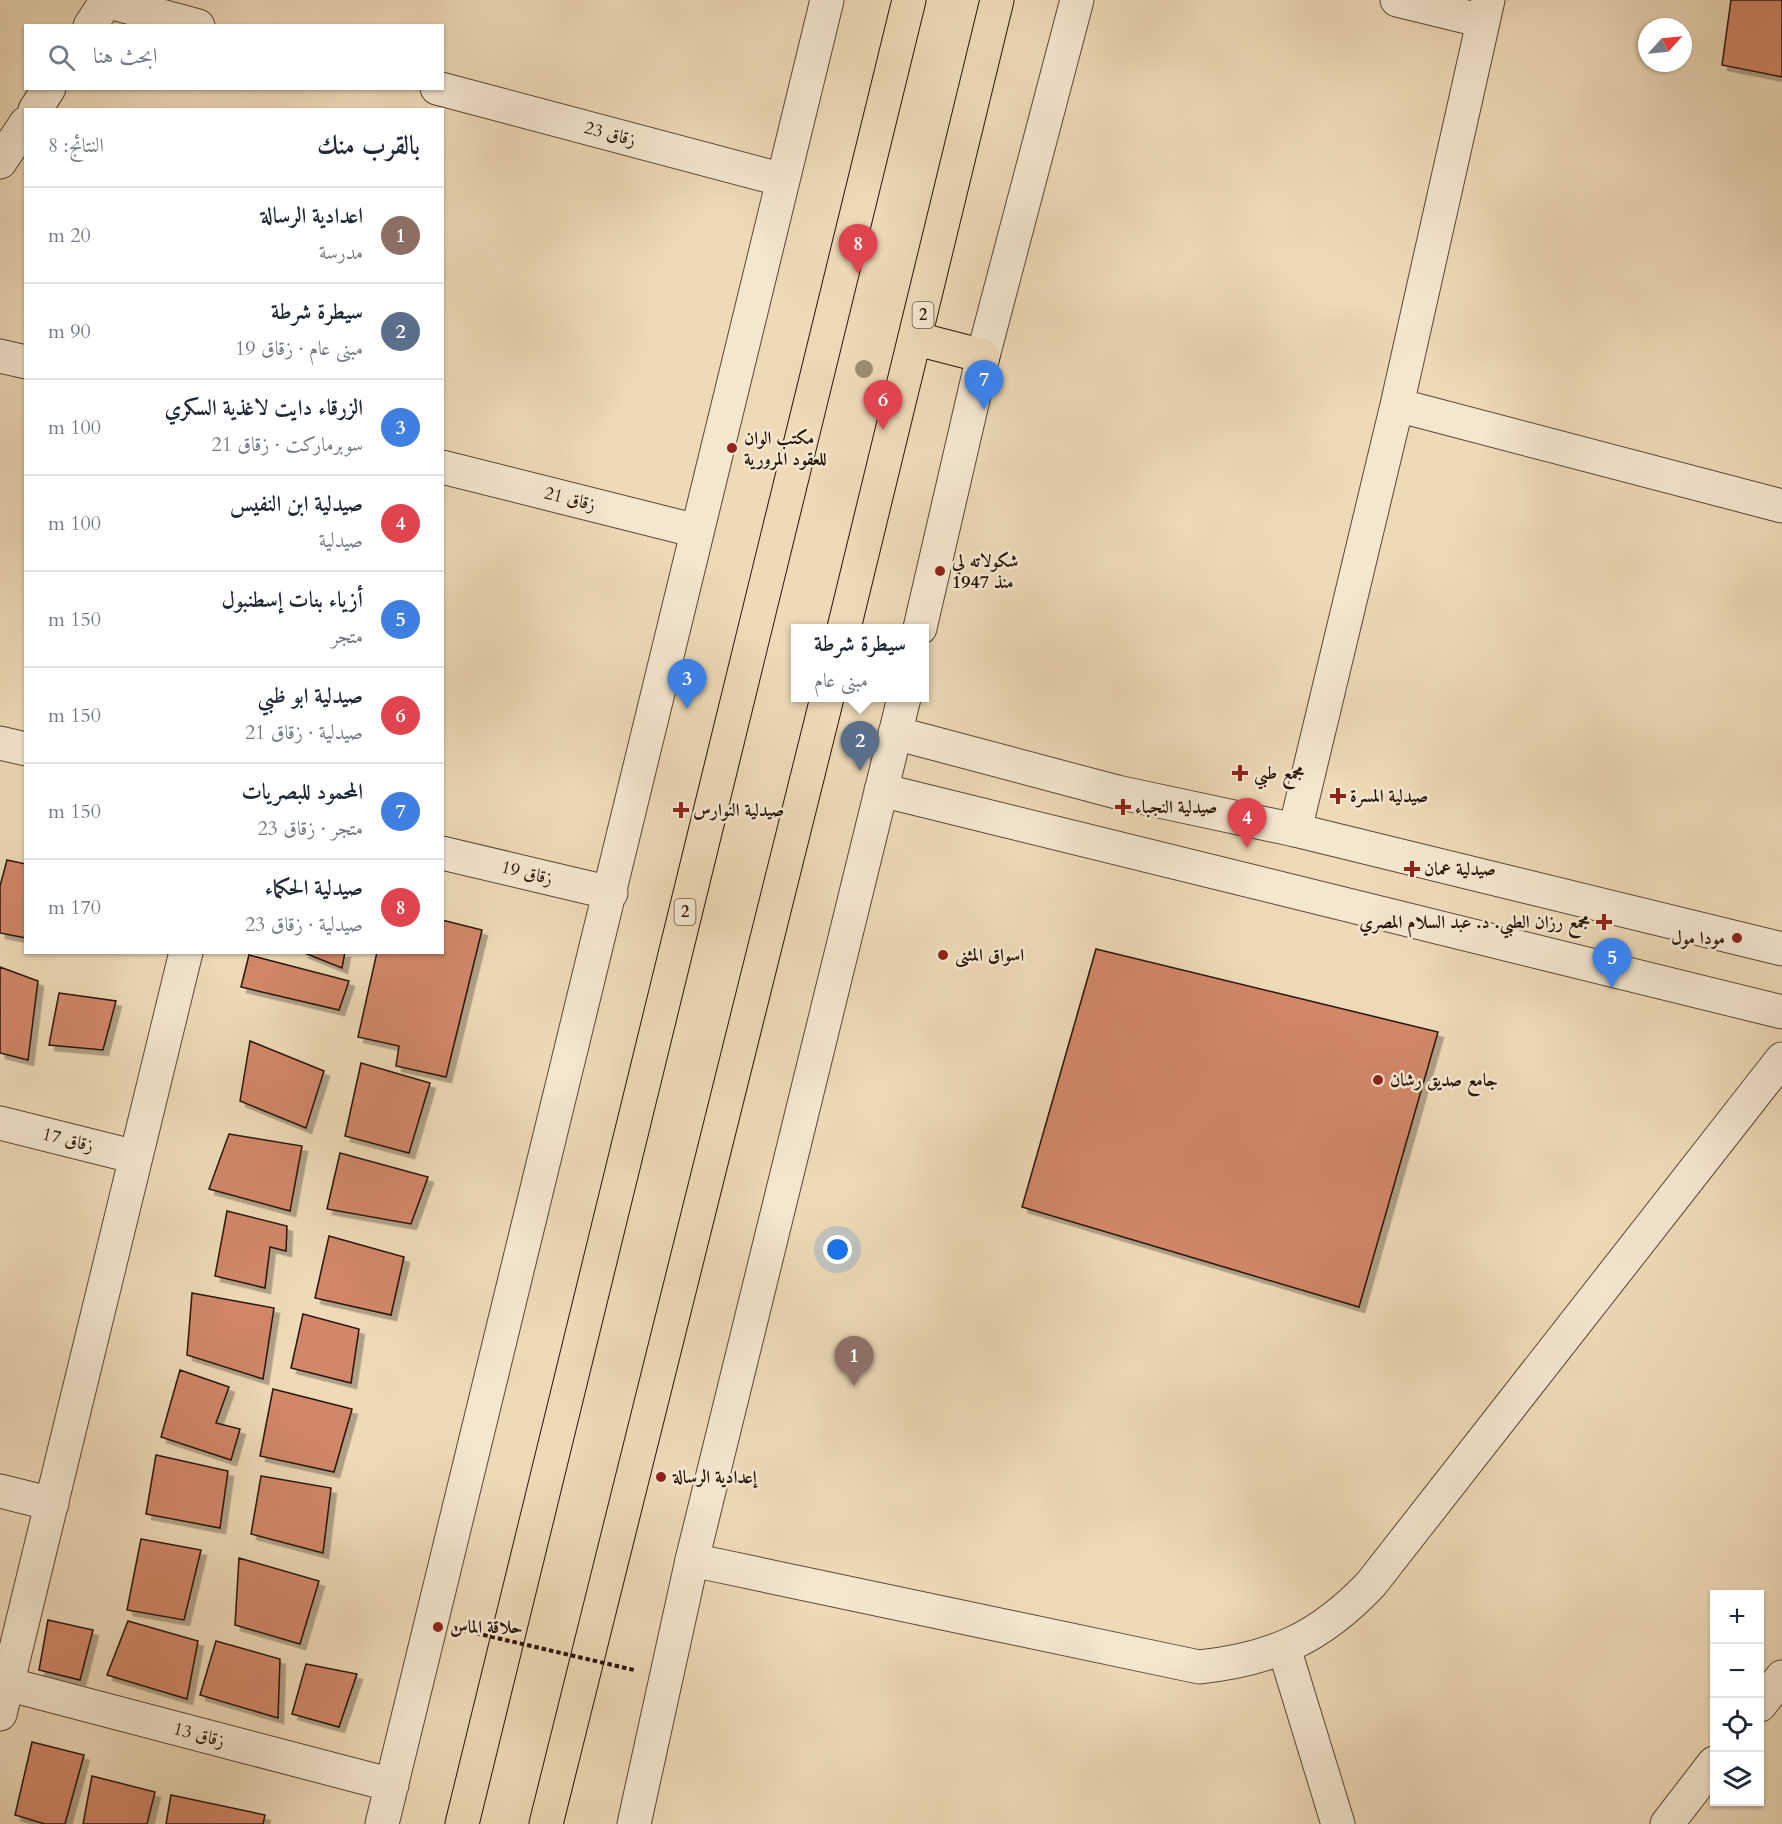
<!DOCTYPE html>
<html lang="ar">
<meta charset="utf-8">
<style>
body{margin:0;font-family:Cardo,Amiri,serif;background:#f6f6f7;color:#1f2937;direction:rtl}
.controls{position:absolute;right:18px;bottom:18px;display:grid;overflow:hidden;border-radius:0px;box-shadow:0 2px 4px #0004}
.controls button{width:54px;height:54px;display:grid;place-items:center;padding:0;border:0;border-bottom:2px solid #e0e1e3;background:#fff;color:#1f2937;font:30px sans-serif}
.compass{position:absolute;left:1638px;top:18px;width:54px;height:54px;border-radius:50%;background:#fff;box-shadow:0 2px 4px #0004;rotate:63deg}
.you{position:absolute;left:838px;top:1250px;width:21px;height:21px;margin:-15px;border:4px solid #fff;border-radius:50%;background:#1a73e8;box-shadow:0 0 0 9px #1a73e833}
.badge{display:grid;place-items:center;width:39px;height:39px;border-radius:50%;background:#8f2418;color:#fff;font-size:20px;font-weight:700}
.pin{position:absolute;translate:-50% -50px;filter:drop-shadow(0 2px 3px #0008)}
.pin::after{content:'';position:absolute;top:32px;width:21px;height:18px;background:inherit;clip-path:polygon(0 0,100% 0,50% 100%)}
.popup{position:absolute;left:791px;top:624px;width:138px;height:78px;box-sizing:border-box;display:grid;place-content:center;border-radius:0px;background:#fff;filter:drop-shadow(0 2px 4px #0005);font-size:20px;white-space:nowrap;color:#747a83}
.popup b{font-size:22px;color:#1f2937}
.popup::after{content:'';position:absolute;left:50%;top:100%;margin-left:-12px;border:12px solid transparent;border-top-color:#fff}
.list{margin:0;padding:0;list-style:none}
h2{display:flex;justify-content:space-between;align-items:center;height:78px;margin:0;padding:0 24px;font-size:26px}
h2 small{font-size:20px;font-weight:400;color:#747a83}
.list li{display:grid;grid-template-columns:39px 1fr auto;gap:18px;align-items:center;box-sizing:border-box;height:96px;padding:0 24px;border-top:2px solid #e0e1e3}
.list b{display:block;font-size:22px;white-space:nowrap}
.list p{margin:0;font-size:20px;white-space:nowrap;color:#747a83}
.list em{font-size:20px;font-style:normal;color:#747a83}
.icon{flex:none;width:33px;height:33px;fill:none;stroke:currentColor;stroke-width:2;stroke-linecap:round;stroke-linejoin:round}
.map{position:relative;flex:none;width:1782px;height:1824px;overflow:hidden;direction:ltr}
.search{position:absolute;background:#fff;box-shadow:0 2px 4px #0004;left:24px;top:24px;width:420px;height:66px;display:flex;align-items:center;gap:15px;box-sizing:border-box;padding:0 21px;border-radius:0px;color:#747a83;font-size:22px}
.panel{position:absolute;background:#fff;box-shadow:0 2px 4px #0004;left:24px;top:108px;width:420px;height:846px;border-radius:0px;direction:rtl}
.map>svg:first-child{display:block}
</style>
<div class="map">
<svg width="1782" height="1824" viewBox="0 0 1782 1824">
<defs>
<filter id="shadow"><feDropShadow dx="5.5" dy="5.5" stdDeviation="0" flood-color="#0004"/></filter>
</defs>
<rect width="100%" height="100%" fill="#eedab7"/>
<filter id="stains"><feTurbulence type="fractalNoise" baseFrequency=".00333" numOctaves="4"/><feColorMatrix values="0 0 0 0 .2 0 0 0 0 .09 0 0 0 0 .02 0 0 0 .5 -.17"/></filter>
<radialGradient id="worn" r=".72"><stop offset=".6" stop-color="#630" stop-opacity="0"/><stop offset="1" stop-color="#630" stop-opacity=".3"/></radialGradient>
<path fill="#d28769" stroke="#271408" stroke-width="1.5" filter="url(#shadow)" d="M1731 0H1782V77L1722 65Z
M7 860 26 864V938L0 933V886Z
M442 920 482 930 446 1077 396 1066 399 1046 358 1037 377 952H442Z
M1096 949 1438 1032 1359 1307 1022 1207Z
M302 952H345L342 968Z
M249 955 349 981 339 1010 241 987Z
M0 967 38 981 28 1060 0 1053Z
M59 993 116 1001 103 1050 49 1045Z
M250 1041 324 1071 306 1128 240 1101Z
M361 1063 430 1083 409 1153 345 1136Z
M229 1134 302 1146 290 1211 209 1189Z
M340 1153 428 1177 411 1224 327 1209Z
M227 1211 287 1226 286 1251 270 1247 265 1288 215 1276Z
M329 1236 404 1257 391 1315 315 1298Z
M192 1293 274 1308 263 1379 187 1355Z
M303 1314 359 1329 351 1383 291 1368Z
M180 1370 229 1387 216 1423 240 1429 231 1460 161 1437Z
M273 1389 352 1409 334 1472 260 1456Z
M156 1455 228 1471 220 1528 146 1514Z
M261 1476 331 1488 323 1553 251 1534Z
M141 1539 201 1550 184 1620 127 1610Z
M239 1558 319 1581 300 1644 235 1625Z
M48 1620 93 1630 80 1680 39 1670Z
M128 1621 198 1641 187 1699 107 1675Z
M216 1641 280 1659 278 1718 200 1695Z
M306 1664 357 1674 339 1727 292 1714Z
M32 1742 84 1755 65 1824H45L15 1815Z
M92 1776 155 1792 147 1824H83Z
M171 1795 265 1815 263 1824H166Z"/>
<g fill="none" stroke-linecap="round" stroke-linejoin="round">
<g stroke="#594634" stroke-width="35">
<path id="minor" d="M1397 0 1483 21
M106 1 198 26
M437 88 783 180
M0 356 26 362
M1397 405 1782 506
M442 467 697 531
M0 743 26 749
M1295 830 1397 405 1488 0
M442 853 611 893
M0 1123 136 1157
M0 1491 52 1504
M692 1560 1199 1667C1273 1659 1320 1638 1371 1584L1782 1059
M1284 1648 1338 1824
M7 1684 392 1785
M1760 1705 1782 1677
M0 1714 186 952
M382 1824 827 0
M1667 1824 1714 1763"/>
</g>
<g stroke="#594634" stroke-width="35">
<path id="tertiary" d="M90 26 107 0
M35 110 49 88
M0 162 26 123
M920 628 983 356 1077 0
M895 733 1117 792 1295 830 1782 949
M881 790 1782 1012
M634 1824 692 1560 904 698"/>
</g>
<g stroke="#271408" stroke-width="35">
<path id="trunk" d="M917 339 983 356
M844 628 997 0
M462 1824 909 0
M546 1824 827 698"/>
</g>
<use href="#minor" stroke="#f4e7d0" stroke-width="33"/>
<use href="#tertiary" stroke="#f4e7d0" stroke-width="33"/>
<use href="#trunk" stroke="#eedab7" stroke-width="33"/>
<path stroke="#271408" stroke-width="4" stroke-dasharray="4.5 3" stroke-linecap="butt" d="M454 1628 634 1670"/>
</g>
<circle fill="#9c8e71" cx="864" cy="369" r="9"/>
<g fill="#8f2418" stroke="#f4e7d0" stroke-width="2">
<circle cx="732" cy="448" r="6"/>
<circle cx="940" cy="571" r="6"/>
<path d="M1237 764h6v6h6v6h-6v6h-6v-6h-6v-6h6z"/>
<path d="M1335 787h6v6h6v6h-6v6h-6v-6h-6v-6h6z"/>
<path d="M1120 798h6v6h6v6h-6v6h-6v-6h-6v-6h6z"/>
<path d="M678 801h6v6h6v6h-6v6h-6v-6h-6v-6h6z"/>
<path d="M1409 860h6v6h6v6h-6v6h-6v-6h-6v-6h6z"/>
<path d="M1601 913h6v6h6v6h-6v6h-6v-6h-6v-6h6z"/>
<circle cx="1737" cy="938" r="6"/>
<circle cx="943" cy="955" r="6"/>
<circle cx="1378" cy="1080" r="6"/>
<circle cx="661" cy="1477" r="6"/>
<circle cx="438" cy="1627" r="6"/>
</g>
<g text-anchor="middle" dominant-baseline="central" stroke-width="5" stroke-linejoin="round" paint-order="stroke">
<g fill="#f4e7d0" stroke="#645344" stroke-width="1.5">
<rect x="912.5" y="302" width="21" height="26" rx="4.5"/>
<rect x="674.5" y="899" width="21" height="26" rx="4.5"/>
</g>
<g font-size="16" font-weight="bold" fill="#271408">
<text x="923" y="315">2</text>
<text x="685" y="912">2</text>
</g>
<g font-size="18" fill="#271408" stroke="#f4e7d0">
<text transform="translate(610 134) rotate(15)">زقاق 23</text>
<text transform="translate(570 499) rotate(14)">زقاق 21</text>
<text transform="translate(527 873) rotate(14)">زقاق 19</text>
<text transform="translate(68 1140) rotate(14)">زقاق 17</text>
<text transform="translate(199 1735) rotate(15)">زقاق 13</text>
</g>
<g font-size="18" font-weight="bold" fill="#271408" stroke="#f4e7d0" text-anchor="start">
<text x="744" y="438">مكتب الوان<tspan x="744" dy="21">للعقود المرورية</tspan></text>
<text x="952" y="561">شكولاته لي<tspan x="952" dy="21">منذ 1947</tspan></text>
<text x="1254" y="773">مجمع طبي</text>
<text x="1350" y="796">صيدلية المسرة</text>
<text x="1135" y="807">صيدلية النجباء</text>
<text x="693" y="810">صيدلية النوارس</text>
<text x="1424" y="869">صيدلية عمان</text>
<text x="1590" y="922" text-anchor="end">مجمع رزان الطبي. د. عبد السلام المصري</text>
<text x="1725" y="938" text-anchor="end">مودا مول</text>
<text x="955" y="955">اسواق المثنى</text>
<text x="1390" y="1080">جامع صديق رشان</text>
<text x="673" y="1477">إعدادية الرسالة</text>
<text x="450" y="1627">حلاقة الماس</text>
</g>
</g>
<rect width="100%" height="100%" filter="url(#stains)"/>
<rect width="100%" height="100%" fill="url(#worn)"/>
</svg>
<div class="controls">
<button>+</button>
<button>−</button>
<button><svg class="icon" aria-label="locate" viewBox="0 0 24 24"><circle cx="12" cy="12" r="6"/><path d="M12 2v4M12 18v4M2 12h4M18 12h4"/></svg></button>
<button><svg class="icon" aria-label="layers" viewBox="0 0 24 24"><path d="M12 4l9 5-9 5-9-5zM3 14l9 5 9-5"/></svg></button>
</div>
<svg class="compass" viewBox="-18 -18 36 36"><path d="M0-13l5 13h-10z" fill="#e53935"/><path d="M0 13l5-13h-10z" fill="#747a83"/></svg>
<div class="you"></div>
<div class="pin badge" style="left:854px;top:1386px;background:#8d6e63">1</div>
<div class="pin badge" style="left:860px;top:771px;background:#5c6f8a">2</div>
<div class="popup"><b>سيطرة شرطة</b>مبنى عام</div>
<div class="pin badge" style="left:687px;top:709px;background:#3f7fe0">3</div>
<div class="pin badge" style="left:1247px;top:848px;background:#e0444e">4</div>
<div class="pin badge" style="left:1612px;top:988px;background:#3f7fe0">5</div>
<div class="pin badge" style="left:883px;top:430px;background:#e0444e">6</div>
<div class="pin badge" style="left:984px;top:410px;background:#3f7fe0">7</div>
<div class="pin badge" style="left:858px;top:274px;background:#e0444e">8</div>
<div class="search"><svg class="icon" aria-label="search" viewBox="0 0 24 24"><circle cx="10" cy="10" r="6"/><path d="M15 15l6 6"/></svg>ابحث هنا</div>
<section class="panel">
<h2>بالقرب منك<small>النتائج: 8</small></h2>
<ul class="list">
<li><span class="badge" style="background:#8d6e63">1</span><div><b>اعدادية الرسالة</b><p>مدرسة</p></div><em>20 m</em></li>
<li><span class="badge" style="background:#5c6f8a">2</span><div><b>سيطرة شرطة</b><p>مبنى عام · زقاق 19</p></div><em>90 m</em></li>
<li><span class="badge" style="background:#3f7fe0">3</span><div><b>الزرقاء دايت لاغذية السكري</b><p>سوبرماركت · زقاق 21</p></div><em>100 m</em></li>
<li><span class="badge" style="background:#e0444e">4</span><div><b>صيدلية ابن النفيس</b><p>صيدلية</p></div><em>100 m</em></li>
<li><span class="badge" style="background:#3f7fe0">5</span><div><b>أزياء بنات إسطنبول</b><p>متجر</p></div><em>150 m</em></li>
<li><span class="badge" style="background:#e0444e">6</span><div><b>صيدلية ابو ظبي</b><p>صيدلية · زقاق 21</p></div><em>150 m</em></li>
<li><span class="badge" style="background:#3f7fe0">7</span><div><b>المحمود للبصريات</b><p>متجر · زقاق 23</p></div><em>150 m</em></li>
<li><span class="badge" style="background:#e0444e">8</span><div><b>صيدلية الحكماء</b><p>صيدلية · زقاق 23</p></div><em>170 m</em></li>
</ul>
</section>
</div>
